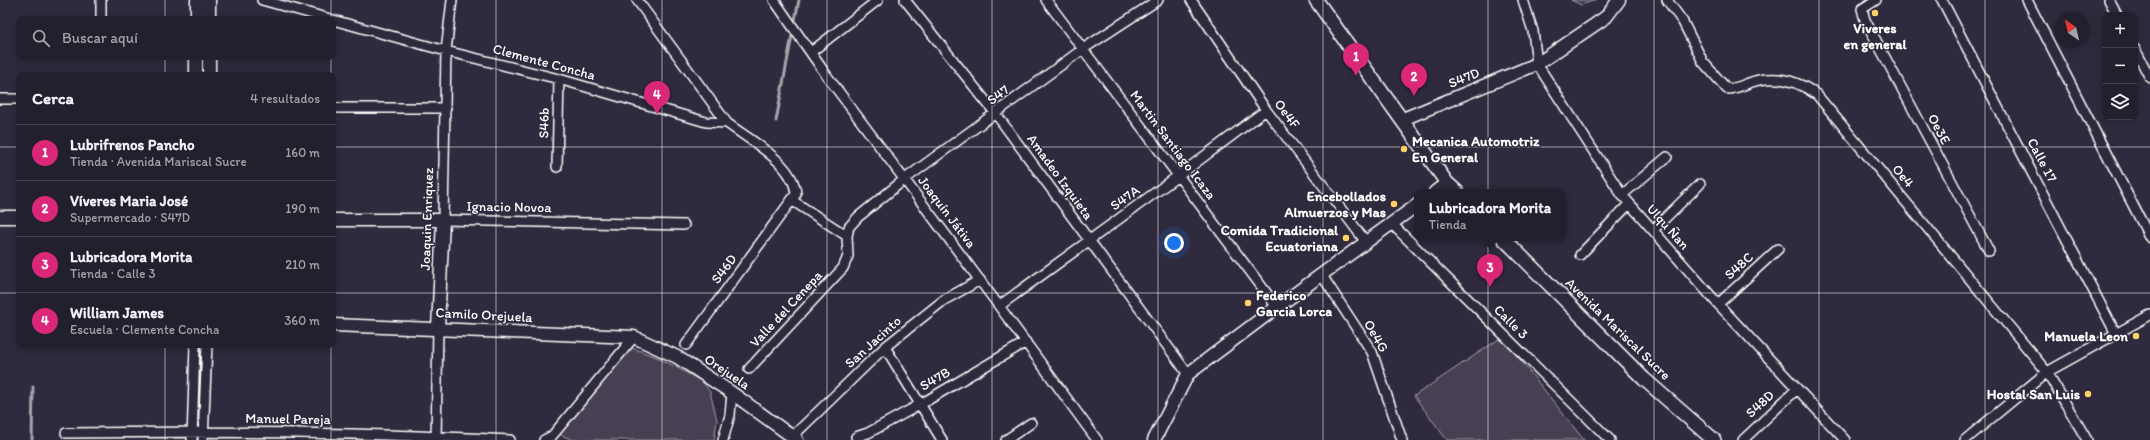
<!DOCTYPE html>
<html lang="es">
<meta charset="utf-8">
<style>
body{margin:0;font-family:Itim,sans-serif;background:#2b2836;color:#f1f3f6}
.controls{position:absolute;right:12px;top:12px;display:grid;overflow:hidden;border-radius:8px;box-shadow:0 2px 10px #0003}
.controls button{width:36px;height:36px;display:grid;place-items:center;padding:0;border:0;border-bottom:1px solid #403e4a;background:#23202e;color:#f1f3f6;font:20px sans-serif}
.compass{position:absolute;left:2054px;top:12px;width:36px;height:36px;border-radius:50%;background:#23202e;box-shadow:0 2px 10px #0003;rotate:326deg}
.you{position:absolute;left:1174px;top:243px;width:14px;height:14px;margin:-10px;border:3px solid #fff;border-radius:50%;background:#1a73e8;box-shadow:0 0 0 6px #1a73e833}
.badge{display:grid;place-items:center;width:26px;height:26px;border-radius:50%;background:#db2777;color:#fff;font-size:13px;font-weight:700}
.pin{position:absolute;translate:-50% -33px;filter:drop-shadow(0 1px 2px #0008)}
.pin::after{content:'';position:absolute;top:21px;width:14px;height:12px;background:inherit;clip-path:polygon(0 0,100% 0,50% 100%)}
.popup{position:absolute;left:1414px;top:189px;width:152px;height:52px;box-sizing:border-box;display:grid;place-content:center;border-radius:8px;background:#23202e;filter:drop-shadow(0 1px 3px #0005);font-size:13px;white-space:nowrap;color:#a3a3aa}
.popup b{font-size:15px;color:#f1f3f6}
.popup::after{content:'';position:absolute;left:50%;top:100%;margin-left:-8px;border:8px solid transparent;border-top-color:#23202e}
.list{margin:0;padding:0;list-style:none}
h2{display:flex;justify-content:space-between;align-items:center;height:52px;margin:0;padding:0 16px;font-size:17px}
h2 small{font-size:13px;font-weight:400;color:#a3a3aa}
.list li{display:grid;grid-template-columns:26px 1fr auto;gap:12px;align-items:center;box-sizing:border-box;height:56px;padding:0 16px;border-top:1px solid #403e4a}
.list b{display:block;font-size:15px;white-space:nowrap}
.list p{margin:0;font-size:13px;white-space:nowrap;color:#a3a3aa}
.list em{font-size:13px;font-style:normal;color:#a3a3aa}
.icon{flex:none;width:22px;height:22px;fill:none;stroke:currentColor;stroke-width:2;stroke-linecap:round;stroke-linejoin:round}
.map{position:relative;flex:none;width:2150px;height:440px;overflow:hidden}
.search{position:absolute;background:#23202e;box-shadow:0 2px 10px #0003;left:16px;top:16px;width:320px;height:44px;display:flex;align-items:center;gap:10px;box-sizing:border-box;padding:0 14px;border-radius:8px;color:#a3a3aa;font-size:15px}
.panel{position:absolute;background:#23202e;box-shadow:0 2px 10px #0003;left:16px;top:72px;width:320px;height:276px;border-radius:8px}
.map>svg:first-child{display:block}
</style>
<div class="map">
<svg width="2150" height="440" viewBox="0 0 2150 440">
<rect width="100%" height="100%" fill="#2f2a3d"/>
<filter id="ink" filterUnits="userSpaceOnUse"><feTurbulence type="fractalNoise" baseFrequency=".025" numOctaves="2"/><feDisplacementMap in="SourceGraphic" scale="8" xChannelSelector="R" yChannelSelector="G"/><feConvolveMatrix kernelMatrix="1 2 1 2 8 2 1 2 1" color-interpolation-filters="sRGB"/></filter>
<g filter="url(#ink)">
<path fill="#464152" stroke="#a2a0a8" d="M1571 0H1596L1581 5Z
M1502 337 1584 440H1447L1414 396Z
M632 348 659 358 703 382 710 392 717 420 714 440H573L556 433Z"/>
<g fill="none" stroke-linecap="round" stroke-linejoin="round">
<path stroke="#a7a6ad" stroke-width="3" d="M794 25 799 0
M776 121 793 30
M32 440 33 387"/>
<g stroke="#fff" stroke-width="12">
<path id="minor" d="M101 0V19
M262 0 330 19
M452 0 446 51 443 220 684 225
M774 0 827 76 999 306 1097 440
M905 0 996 114 1188 374
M1046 0 1277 307
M1191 0 1266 110 1366 242
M1523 0 1533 31 1537 64 1622 195 1718 304 1845 440
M1667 0 1683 22 1703 62 1727 89C1738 89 1748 82 1759 80 1781 76 1800 82 1817 95L2047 372 2087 440
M1876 0 1862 9 1865 20 1989 251
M1942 0 2116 334
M2027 0 2150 238
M2109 0 2117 15
M333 20 446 51 559 79 706 122 727 123 637 0
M2135 49 2150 78
M811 52 878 0
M0 99H19
M333 108H446
M557 167 559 79
M1622 195 1667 157
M793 201 847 236
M1392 224 1610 440
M1653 230 1700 184
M1580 255 1629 204
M1321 274 1372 352 1402 440
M1718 304 1778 249
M999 306 1178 176 1266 110
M686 345 796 194C794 163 749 140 727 123
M885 347 942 440
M749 369 843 268 848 256 847 236 849 227 858 217 905 179 1083 49 1158 0
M66 433C214 431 362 432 510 440
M793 436 885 347 944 300 980 280
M856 437 868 433 921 404 1026 342
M192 440 195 345
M203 440 207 345
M436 440 438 328
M544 440 552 436 634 337
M723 440 730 415 732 393
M1006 440 1031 423
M1743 440 1797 389
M1965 440 2047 372 2150 315"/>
</g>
<g stroke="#fff" stroke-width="15">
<path id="tertiary" d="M197 19V0
M209 19V0
M196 75V57
M209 75V57
M1403 119 1537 64 1606 17 1619 0
M1435 192 1447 183
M0 217H19
M333 220H443L438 328
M333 325 634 337 677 357 732 393 797 440
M1154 440 1188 374 1277 307 1417 205"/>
</g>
<g stroke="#fff" stroke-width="16">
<path id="secondary" d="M1316 0 1447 183 1457 192
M1503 238 1644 379 1714 440"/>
</g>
<use href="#minor" stroke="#2f2a3d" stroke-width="9"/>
<use href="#tertiary" stroke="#2f2a3d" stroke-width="12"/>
<use href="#secondary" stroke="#2f2a3d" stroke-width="13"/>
</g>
</g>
<path fill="none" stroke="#fff" stroke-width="1" stroke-opacity="0.55" d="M165 0V19M331 0V19M496 0V440M662 0V440M827 0V440M992 0V440M1158 0V440M1323 0V440M1488 0V440M1654 0V440M1819 0V440M1985 0V440M165 57V75M331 57V75M0 147H19M333 147H2150M0 293H19M333 293H2150M165 345V440M331 345V440"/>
<g fill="#ffd166" stroke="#2f2a3d" stroke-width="1.5">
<circle cx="1875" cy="13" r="4"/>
<circle cx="1404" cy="149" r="4"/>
<circle cx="1394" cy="204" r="4"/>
<circle cx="1346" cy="238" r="4"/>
<circle cx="1248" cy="303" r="4"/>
<circle cx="2136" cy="336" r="4"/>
<circle cx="2088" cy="394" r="4"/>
</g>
<g text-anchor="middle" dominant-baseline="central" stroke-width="3" stroke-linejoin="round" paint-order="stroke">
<g font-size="14" font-weight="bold" fill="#fff" stroke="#2f2a3d" text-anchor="end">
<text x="1875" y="28" text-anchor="middle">Viveres<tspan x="1875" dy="16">en general</tspan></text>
<text x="1412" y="141" text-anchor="start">Mecanica Automotriz<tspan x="1412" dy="16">En General</tspan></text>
<text x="1386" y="196">Encebollados<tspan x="1386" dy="16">Almuerzos y Mas</tspan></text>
<text x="1338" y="230">Comida Tradicional<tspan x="1338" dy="16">Ecuatoriana</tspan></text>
<text x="1256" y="295" text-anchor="start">Federico<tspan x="1256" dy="16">Garcia Lorca</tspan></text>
<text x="2128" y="336">Manuela Leon</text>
<text x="2080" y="394">Hostal San Luis</text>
</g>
<g font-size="14" fill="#fff" stroke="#2f2a3d">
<text transform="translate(544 62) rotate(15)">Clemente Concha</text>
<text transform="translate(1464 78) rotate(-22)">S47D</text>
<text transform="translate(998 95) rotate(-37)">S47</text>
<text transform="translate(1287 114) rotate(53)">Oe4F</text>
<text transform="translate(544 123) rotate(-89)">S46b</text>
<text transform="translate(1939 129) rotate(62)">Oe3E</text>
<text transform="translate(1173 145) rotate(53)">Martin Santiago Icaza</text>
<text transform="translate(2042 160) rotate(62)">Calle 17</text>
<text transform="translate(1903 176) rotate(50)">Oe4</text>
<text transform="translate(1060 177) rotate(54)">Amadeo Izquieta</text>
<text transform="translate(1125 198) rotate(-36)">S47A</text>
<text transform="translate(509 207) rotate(1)">Ignacio Novoa</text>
<text transform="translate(947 212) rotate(53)">Joaquín Játiva</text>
<text transform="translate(427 219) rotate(-88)">Joaquin Enriquez</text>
<text transform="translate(1668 227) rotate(48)">Ulqu Ñan</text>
<text transform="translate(1739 266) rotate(-42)">S48C</text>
<text transform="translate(724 269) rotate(-54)">S46D</text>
<text transform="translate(786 309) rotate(-47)">Valle del Cenepa</text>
<text transform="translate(484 315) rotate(3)">Camilo Orejuela</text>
<text transform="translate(1511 322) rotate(45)">Calle 3</text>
<text transform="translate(1618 329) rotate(44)">Avenida Mariscal Sucre</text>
<text transform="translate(1376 336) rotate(60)">Oe4G</text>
<text transform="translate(873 342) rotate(-42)">San Jacinto</text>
<text transform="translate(727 372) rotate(34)">Orejuela</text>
<text transform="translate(935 379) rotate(-30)">S47B</text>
<text transform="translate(1760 404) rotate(-43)">S48D</text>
<text transform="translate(288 419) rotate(1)">Manuel Pareja</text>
</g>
</g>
</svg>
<div class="controls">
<button>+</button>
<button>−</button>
<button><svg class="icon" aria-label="layers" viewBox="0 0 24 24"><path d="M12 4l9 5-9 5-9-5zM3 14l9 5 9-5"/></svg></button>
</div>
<svg class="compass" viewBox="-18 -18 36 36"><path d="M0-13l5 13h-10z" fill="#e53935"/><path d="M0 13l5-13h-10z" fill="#a3a3aa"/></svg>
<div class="you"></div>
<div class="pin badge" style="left:1356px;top:76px">1</div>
<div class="pin badge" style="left:1414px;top:96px">2</div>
<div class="pin badge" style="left:1490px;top:287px">3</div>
<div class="popup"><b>Lubricadora Morita</b>Tienda</div>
<div class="pin badge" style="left:657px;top:114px">4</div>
<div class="search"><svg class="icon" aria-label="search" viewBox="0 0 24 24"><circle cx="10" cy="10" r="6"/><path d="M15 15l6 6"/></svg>Buscar aquí</div>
<section class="panel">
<h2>Cerca<small>4 resultados</small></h2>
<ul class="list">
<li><span class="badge">1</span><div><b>Lubrifrenos Pancho</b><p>Tienda · Avenida Mariscal Sucre</p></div><em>160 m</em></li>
<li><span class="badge">2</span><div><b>Víveres Maria José</b><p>Supermercado · S47D</p></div><em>190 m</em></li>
<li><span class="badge">3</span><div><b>Lubricadora Morita</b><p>Tienda · Calle 3</p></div><em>210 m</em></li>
<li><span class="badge">4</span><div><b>William James</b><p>Escuela · Clemente Concha</p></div><em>360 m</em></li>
</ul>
</section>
</div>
